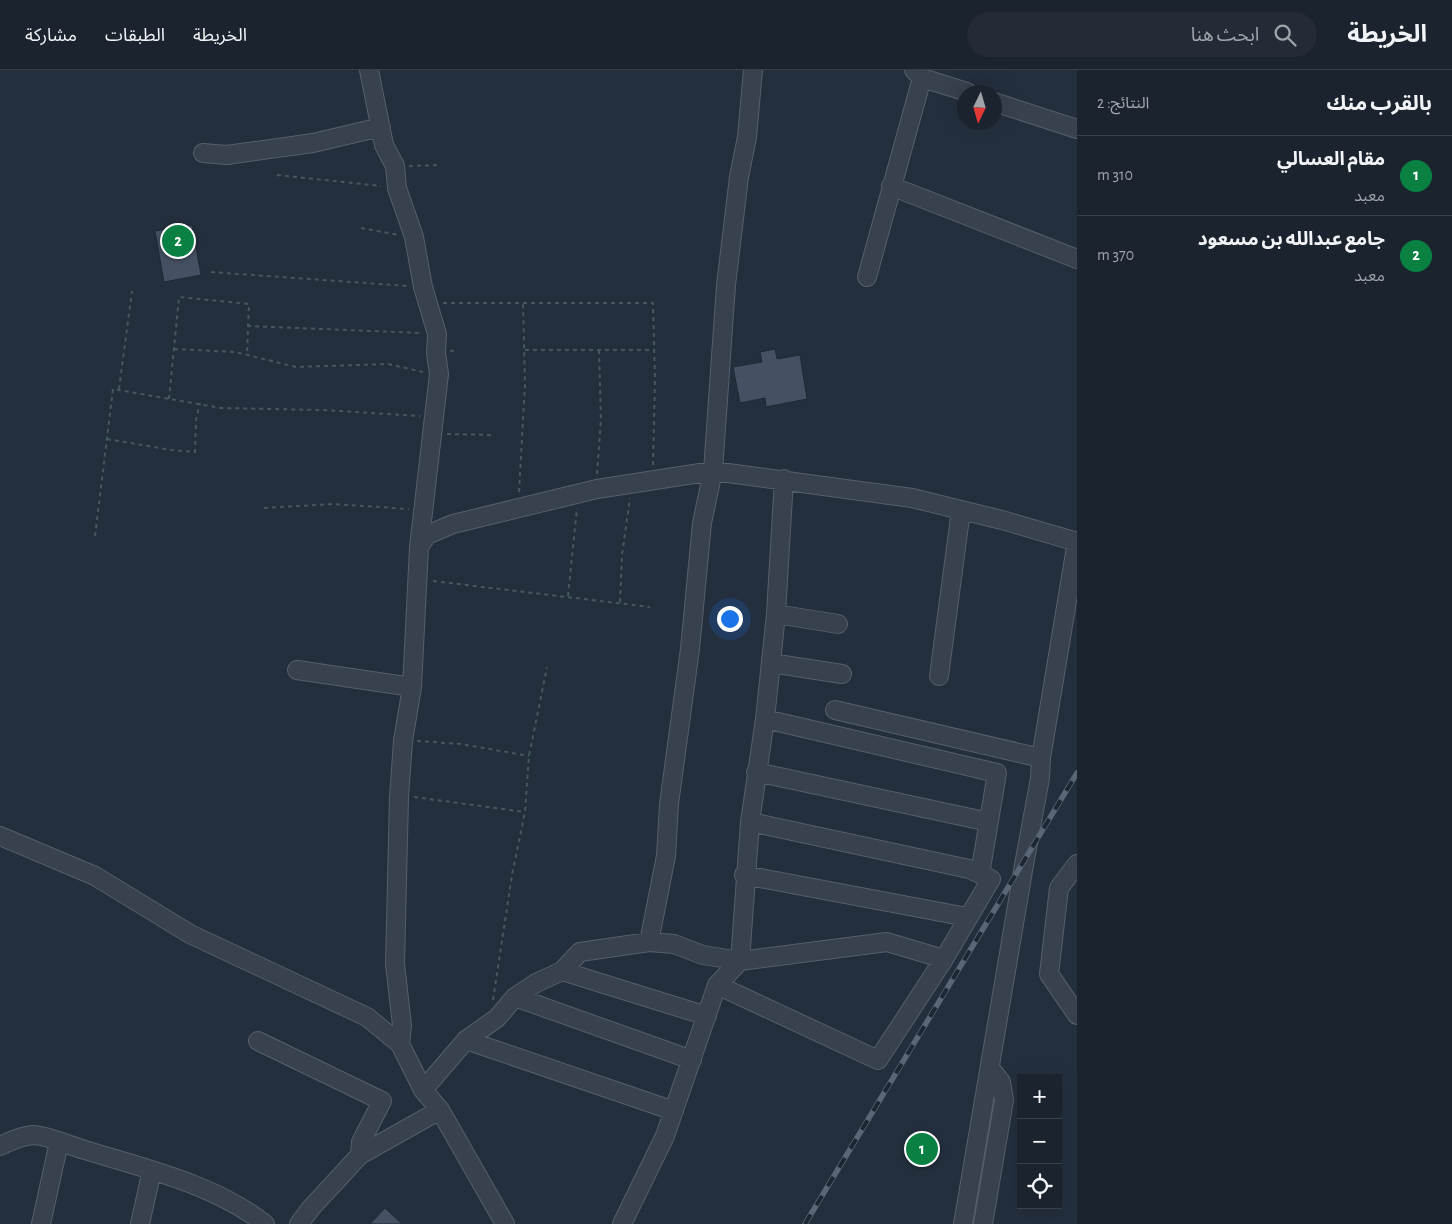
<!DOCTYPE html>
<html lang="ar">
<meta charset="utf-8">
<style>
body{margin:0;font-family:"Alegreya Sans","Noto Sans Arabic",sans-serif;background:#242b36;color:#f1f3f6;direction:rtl}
.controls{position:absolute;right:15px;bottom:15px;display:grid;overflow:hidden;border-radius:0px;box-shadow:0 5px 20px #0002}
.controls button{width:45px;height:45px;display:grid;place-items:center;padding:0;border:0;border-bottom:1px solid #39404a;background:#1b232e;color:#f1f3f6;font:25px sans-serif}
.compass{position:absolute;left:957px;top:15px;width:45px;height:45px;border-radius:50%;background:#1b232e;box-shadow:0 5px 20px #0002;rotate:185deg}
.you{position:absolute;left:729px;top:548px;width:18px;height:18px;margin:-12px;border:4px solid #fff;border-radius:50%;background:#1a73e8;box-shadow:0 0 0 8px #1a73e833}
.badge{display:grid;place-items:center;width:32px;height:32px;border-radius:50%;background:#0b8043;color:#fff;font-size:16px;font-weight:700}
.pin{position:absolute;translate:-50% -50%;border:2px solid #fff;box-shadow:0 1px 5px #0006}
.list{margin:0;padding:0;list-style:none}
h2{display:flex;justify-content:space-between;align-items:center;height:65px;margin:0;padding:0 20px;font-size:21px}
h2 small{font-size:16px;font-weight:400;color:#a0a4aa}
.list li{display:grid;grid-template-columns:32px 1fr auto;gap:15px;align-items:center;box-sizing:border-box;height:80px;padding:0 20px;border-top:1px solid #39404a}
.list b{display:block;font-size:19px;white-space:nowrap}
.list p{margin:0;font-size:16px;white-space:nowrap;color:#a0a4aa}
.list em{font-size:16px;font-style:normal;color:#a0a4aa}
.icon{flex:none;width:28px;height:28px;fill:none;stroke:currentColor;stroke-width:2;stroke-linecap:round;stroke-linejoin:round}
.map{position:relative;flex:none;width:1077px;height:1154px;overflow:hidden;direction:ltr}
header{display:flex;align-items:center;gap:30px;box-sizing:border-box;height:70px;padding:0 25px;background:#1b232e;border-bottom:1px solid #39404a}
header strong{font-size:24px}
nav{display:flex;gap:28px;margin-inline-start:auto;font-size:18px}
.search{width:350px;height:45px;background:#242b36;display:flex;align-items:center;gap:12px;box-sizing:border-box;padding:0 18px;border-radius:28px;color:#a0a4aa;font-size:19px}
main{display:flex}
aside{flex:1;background:#1b232e}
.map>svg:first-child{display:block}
</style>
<header>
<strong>الخريطة</strong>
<div class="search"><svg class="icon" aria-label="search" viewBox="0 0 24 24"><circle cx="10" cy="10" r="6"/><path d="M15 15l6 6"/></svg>ابحث هنا</div>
<nav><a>الخريطة</a><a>الطبقات</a><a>مشاركة</a></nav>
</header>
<main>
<aside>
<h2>بالقرب منك<small>النتائج: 2</small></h2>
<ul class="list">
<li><span class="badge">1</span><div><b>مقام العسالي</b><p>معبد</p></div><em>310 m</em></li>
<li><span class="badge">2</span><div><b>جامع عبدالله بن مسعود</b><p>معبد</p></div><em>370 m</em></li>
</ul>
</aside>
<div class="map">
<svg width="1077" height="1154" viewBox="0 0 1077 1154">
<rect width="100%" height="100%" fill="#242f3e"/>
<path fill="#455162" stroke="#1f2835" d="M192 155 201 205 164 212 155 161Z
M775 279 777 289 800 285 807 329 766 337 765 328 740 333 733 297 762 292 760 282Z
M385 1138 402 1154H370Z"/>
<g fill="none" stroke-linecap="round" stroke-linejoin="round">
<g stroke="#565f6c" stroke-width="20">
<path id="minor" d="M369 0 384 75 395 96 397 118 414 167 423 217 437 264 436 283 439 304 419 477 412 617 403 671 399 727 395 894 402 955 400 974
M922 8 967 22
M994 32 1077 59
M203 83 227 85 313 73 381 57
M891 116 1077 189
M867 207 922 8 914 0
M419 477 427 465 453 454 597 419 713 401 912 428 1002 450 1077 472
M776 544 838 554
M771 593 842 604
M297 600 412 617
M939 606 961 440
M835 640 1041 688
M756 702 989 752
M750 752 969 799 980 804
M0 766 95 806 190 864 367 947 400 974 423 1020 440 1040 505 1154
M1077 794 1059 818 1049 904 1077 945
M744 805 967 847
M649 872 666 786 669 734 690 579 702 453 713 401 726 215 739 107 747 67 753 0
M562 901 707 946
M717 915 878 990 944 889 991 809 980 804 997 703 765 649
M515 927 692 990
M466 970 674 1041
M258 971 382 1031 361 1072 360 1085
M423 1020 466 970 497 948 515 927 536 913 562 901 580 882 649 872 674 874 703 885 740 891 887 872 944 889
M0 1076C10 1071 21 1066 33 1065 46 1065 71 1076 85 1080 146 1099 214 1114 265 1154
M41 1154 59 1072
M140 1154 152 1100
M299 1154 311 1138 360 1085 440 1040
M622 1154 665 1066 717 915 740 891 750 752 765 649 776 544 784 409
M963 1154 1024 795 1040 708 1041 688 1077 471
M983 1154 1004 1030 1001 1012 990 998"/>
</g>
<path stroke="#44595c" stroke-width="2" stroke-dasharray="4 4" stroke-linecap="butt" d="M409 96 441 95
M277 105 381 116
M361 158 399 165
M211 202 408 216
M443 233H653L655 309 653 396
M247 256 422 263
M174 279 235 282 296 297 388 294 423 302
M525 280H655
M450 281 458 280
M119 319 132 221
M169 329 179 227 249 234 247 284
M447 364 492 365
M107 369 171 380 195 382 196 350 200 333
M597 404 601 349 599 281
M519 422 525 315 523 232
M264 438 332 434 409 439
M95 466 113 319 221 338 322 340 420 346
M433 511 650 537
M568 526 577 438
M620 532 622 485 630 428
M417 671 461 674 529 686
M414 727 525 742
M493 930 512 805 525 742 529 686 547 597"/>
<use href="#minor" stroke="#38414e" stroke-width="18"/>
<g stroke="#5a6575" stroke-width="5.5">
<path id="rail" d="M805 1154 1077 703"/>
</g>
<use href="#rail" stroke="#1d2633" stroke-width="4" stroke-dasharray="11" stroke-linecap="butt"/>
</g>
</svg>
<div class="controls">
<button>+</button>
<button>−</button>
<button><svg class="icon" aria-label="locate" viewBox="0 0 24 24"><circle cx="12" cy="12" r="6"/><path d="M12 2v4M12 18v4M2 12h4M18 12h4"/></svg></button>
</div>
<svg class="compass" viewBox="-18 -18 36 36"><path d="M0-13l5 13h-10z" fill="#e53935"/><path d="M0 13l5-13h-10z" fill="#a0a4aa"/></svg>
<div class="you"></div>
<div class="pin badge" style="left:922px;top:1079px">1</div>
<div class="pin badge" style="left:178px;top:171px">2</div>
</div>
</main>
